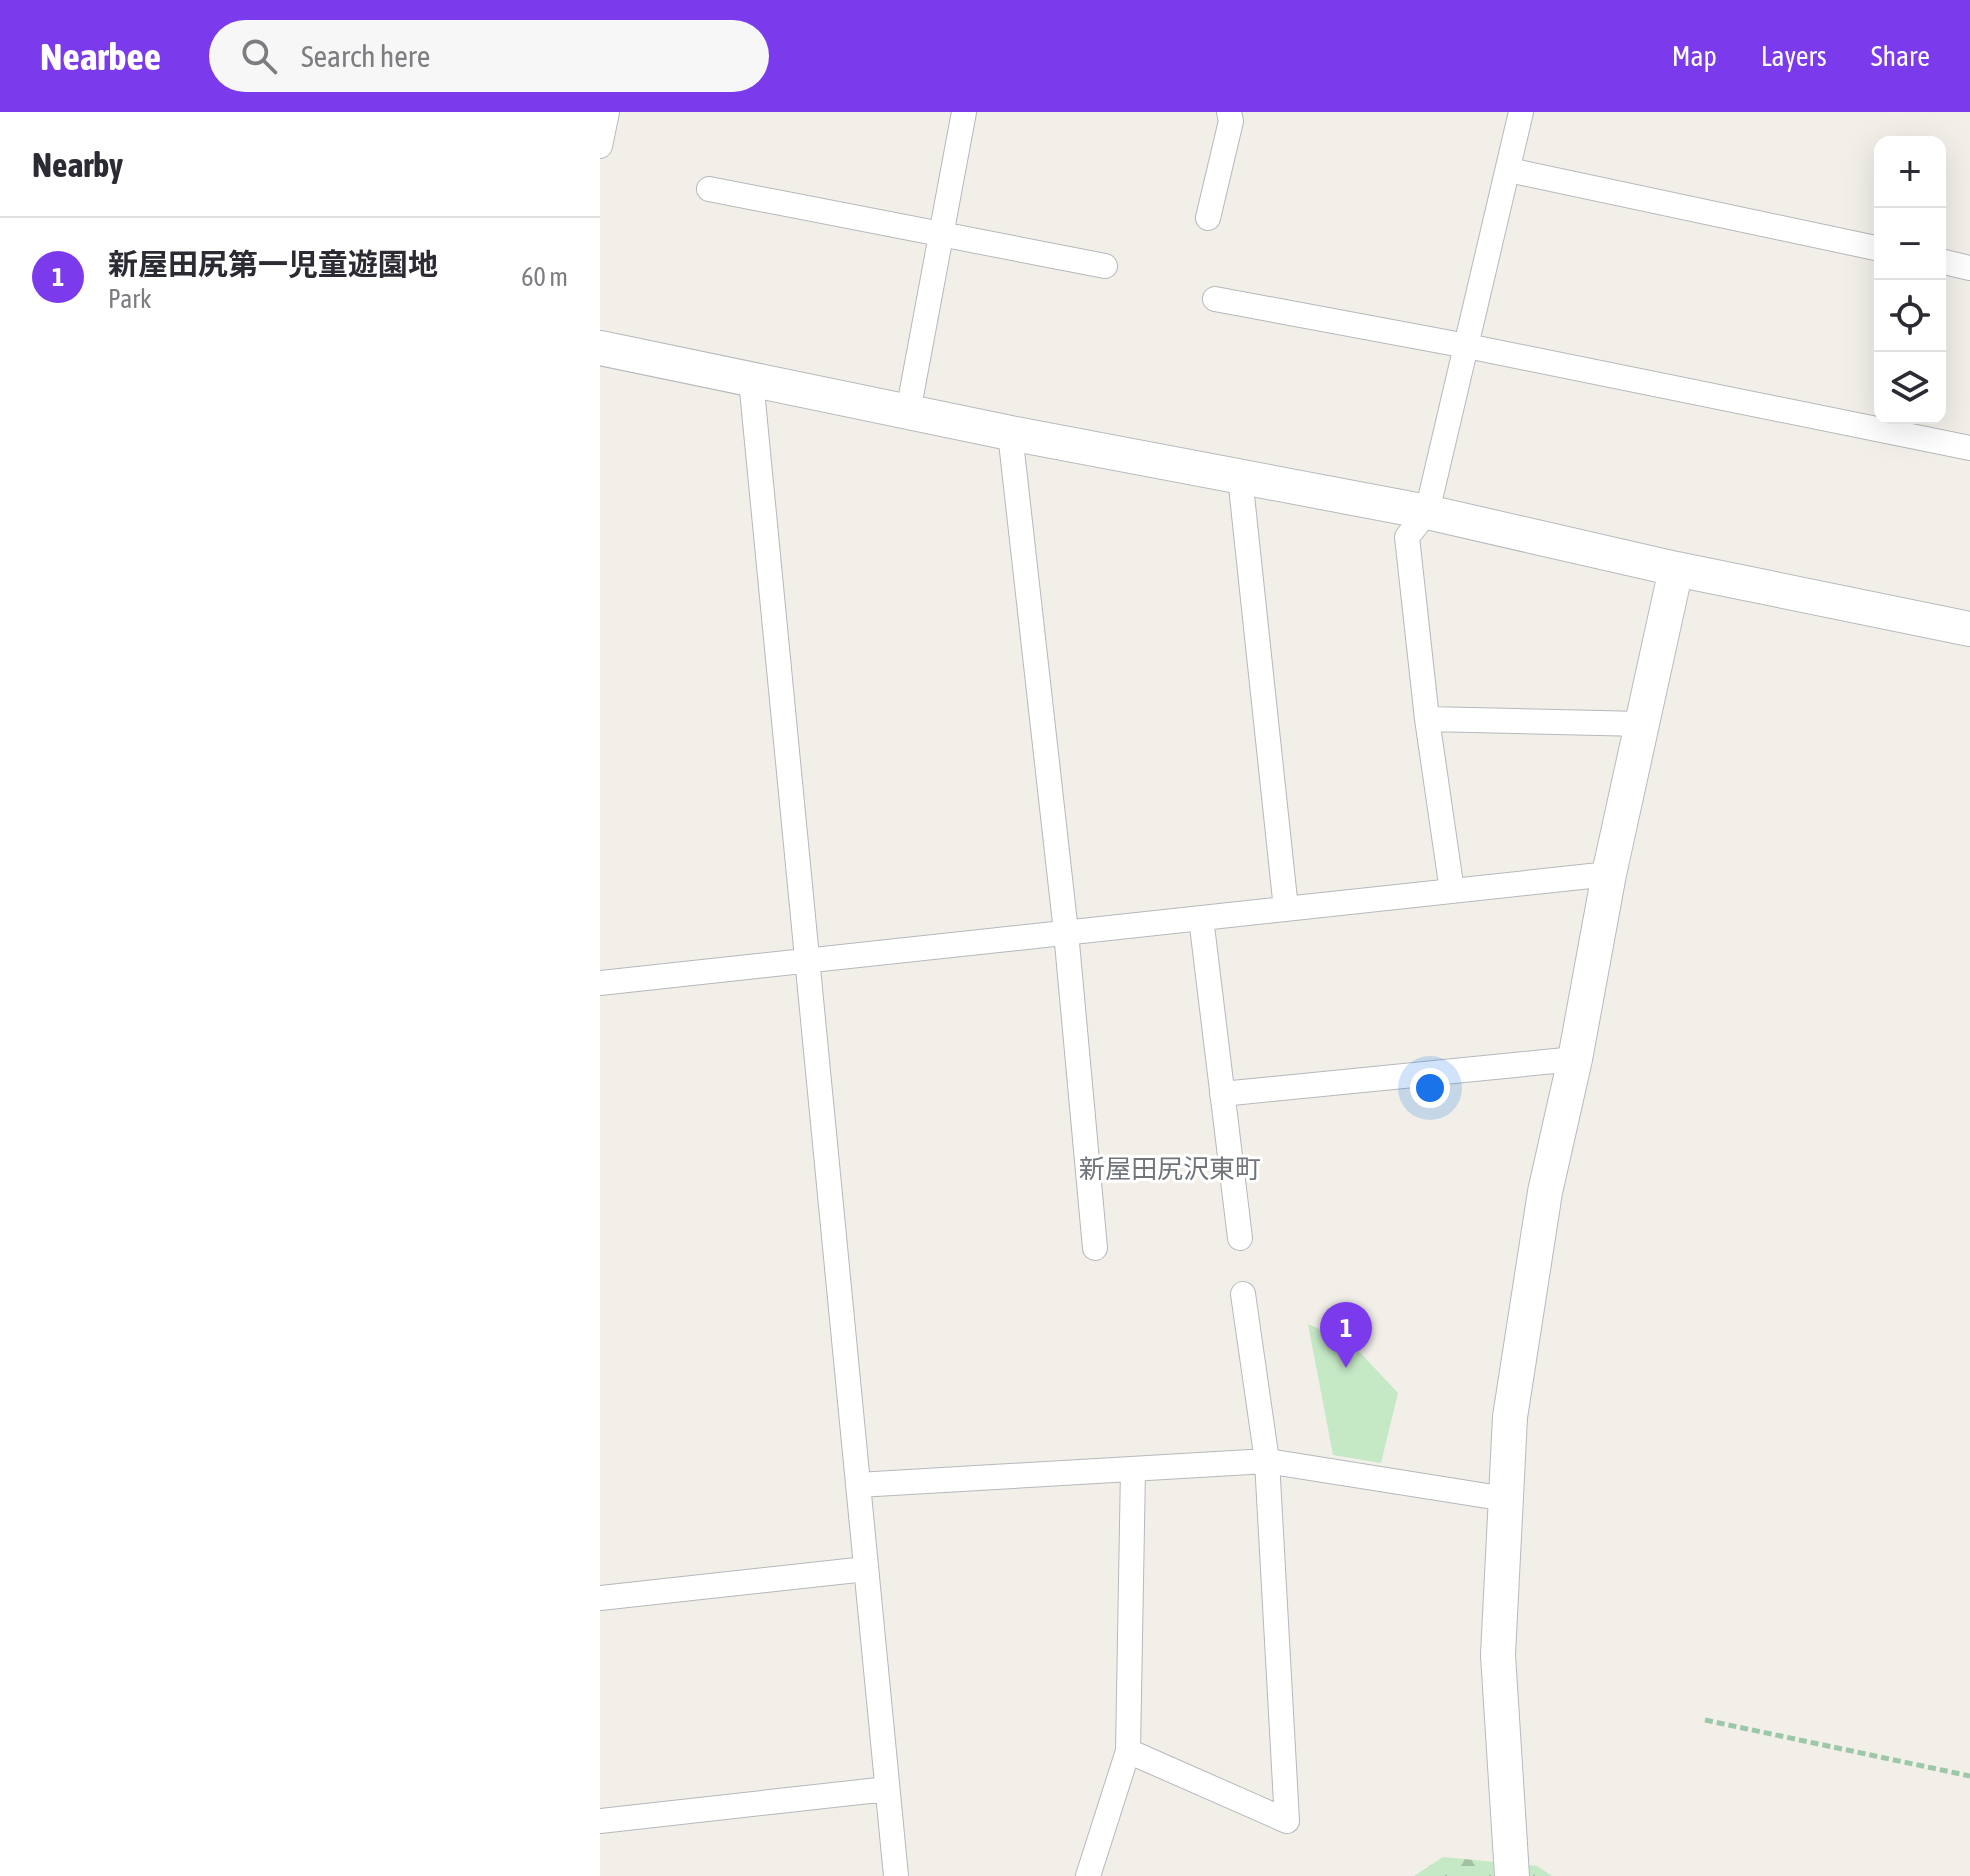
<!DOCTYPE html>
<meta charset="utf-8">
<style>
body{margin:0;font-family:"Asap Condensed","Noto Sans JP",sans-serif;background:#f7f7f7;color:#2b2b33}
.controls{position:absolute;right:24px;top:24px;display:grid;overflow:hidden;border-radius:16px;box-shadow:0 8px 32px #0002}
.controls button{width:72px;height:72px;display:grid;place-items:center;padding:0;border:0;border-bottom:2px solid #e1e1e2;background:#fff;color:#2b2b33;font:40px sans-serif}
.you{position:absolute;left:830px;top:976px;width:28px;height:28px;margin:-20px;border:6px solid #fff;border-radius:50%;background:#1a73e8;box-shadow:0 0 0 12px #1a73e833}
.badge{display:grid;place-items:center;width:52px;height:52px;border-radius:50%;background:#7c3aed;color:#fff;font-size:26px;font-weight:700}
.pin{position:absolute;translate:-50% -66px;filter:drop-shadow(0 2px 4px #0008)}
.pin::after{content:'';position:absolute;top:42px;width:28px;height:24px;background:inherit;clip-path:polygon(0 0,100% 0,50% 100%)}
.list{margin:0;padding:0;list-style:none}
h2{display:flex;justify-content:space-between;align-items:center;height:104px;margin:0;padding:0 32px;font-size:34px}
h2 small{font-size:26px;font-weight:400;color:#7c7c81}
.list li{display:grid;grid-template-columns:52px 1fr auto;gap:24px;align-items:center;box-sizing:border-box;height:120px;padding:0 32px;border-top:2px solid #e1e1e2}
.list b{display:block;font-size:30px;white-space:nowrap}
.list p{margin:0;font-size:26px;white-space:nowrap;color:#7c7c81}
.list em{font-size:26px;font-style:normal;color:#7c7c81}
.icon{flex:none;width:44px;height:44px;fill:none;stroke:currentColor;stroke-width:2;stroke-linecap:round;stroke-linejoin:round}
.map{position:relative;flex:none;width:1370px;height:1764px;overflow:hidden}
header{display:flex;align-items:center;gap:48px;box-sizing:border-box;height:112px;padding:0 40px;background:#7c3aed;color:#fff}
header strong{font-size:38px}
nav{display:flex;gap:44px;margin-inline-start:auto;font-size:28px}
.search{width:560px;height:72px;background:#f7f7f7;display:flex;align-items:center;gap:20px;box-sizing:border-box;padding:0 28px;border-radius:44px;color:#7c7c81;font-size:30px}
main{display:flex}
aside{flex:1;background:#fff}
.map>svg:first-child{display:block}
</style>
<header>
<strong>Nearbee</strong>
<div class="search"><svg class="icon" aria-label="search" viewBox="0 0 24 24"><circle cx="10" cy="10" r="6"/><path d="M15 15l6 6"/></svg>Search here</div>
<nav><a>Map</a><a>Layers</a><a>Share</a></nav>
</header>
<main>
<aside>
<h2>Nearby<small></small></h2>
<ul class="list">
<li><span class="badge">1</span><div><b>新屋田尻第一児童遊園地</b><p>Park</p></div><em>60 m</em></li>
</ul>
</aside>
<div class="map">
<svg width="1370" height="1764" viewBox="0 0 1370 1764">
<defs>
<pattern id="forest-firs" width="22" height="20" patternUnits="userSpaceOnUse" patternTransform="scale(2)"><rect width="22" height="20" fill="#c5e8c5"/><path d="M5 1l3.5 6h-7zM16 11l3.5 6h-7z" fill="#a3c0a4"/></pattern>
</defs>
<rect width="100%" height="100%" fill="#f1efe8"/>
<path fill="url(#forest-firs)" d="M843 1745 937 1754 952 1764H814Z"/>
<path fill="#c5e8c5" d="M708 1212 751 1231 798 1281 781 1351 733 1343Z"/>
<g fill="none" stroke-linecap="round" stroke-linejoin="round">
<g stroke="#b5b8bc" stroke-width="26">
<path id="street" d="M0 34 7 0
M909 58 1280 137
M109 77 505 154
M608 106 631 9 629 0
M1340 149 1370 156
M615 187 867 234 1370 336
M151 268 296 1764
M308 300 364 0
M410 321 466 820 495 1136
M640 365 686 797
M827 607 1042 612
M852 779 827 607 807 425 827 400 921 0
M601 806 640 1126
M0 871 1009 762
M622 982 975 947
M258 1373 667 1349 906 1387
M0 1486 266 1457
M528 1639 687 1709 667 1349 643 1182
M0 1709 287 1677
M488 1764 528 1639 533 1357"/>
</g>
<g stroke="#b6babf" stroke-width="36">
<path id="secondary" d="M0 236 410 321 827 400 1076 457 1370 517
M912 1764 898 1543 910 1305 945 1080 975 947 1009 762 1076 457"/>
</g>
<path stroke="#9cc7a9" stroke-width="5" stroke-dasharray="8 4" stroke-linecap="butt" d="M1105 1608 1370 1664"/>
<use href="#street" stroke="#fff" stroke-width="24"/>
<use href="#secondary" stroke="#fff" stroke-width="34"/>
</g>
<g text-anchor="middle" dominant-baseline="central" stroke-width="6" stroke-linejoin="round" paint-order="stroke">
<g font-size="26" fill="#70757a" stroke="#fff">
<text x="570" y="1057">新屋田尻沢東町</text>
</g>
</g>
</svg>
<div class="controls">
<button>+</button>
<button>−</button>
<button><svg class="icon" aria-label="locate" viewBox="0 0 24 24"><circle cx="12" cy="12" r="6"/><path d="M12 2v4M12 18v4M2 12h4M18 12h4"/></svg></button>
<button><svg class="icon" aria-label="layers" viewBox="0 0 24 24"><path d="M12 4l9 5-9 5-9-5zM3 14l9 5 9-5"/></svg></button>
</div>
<div class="you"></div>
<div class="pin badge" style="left:746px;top:1256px">1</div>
</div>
</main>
